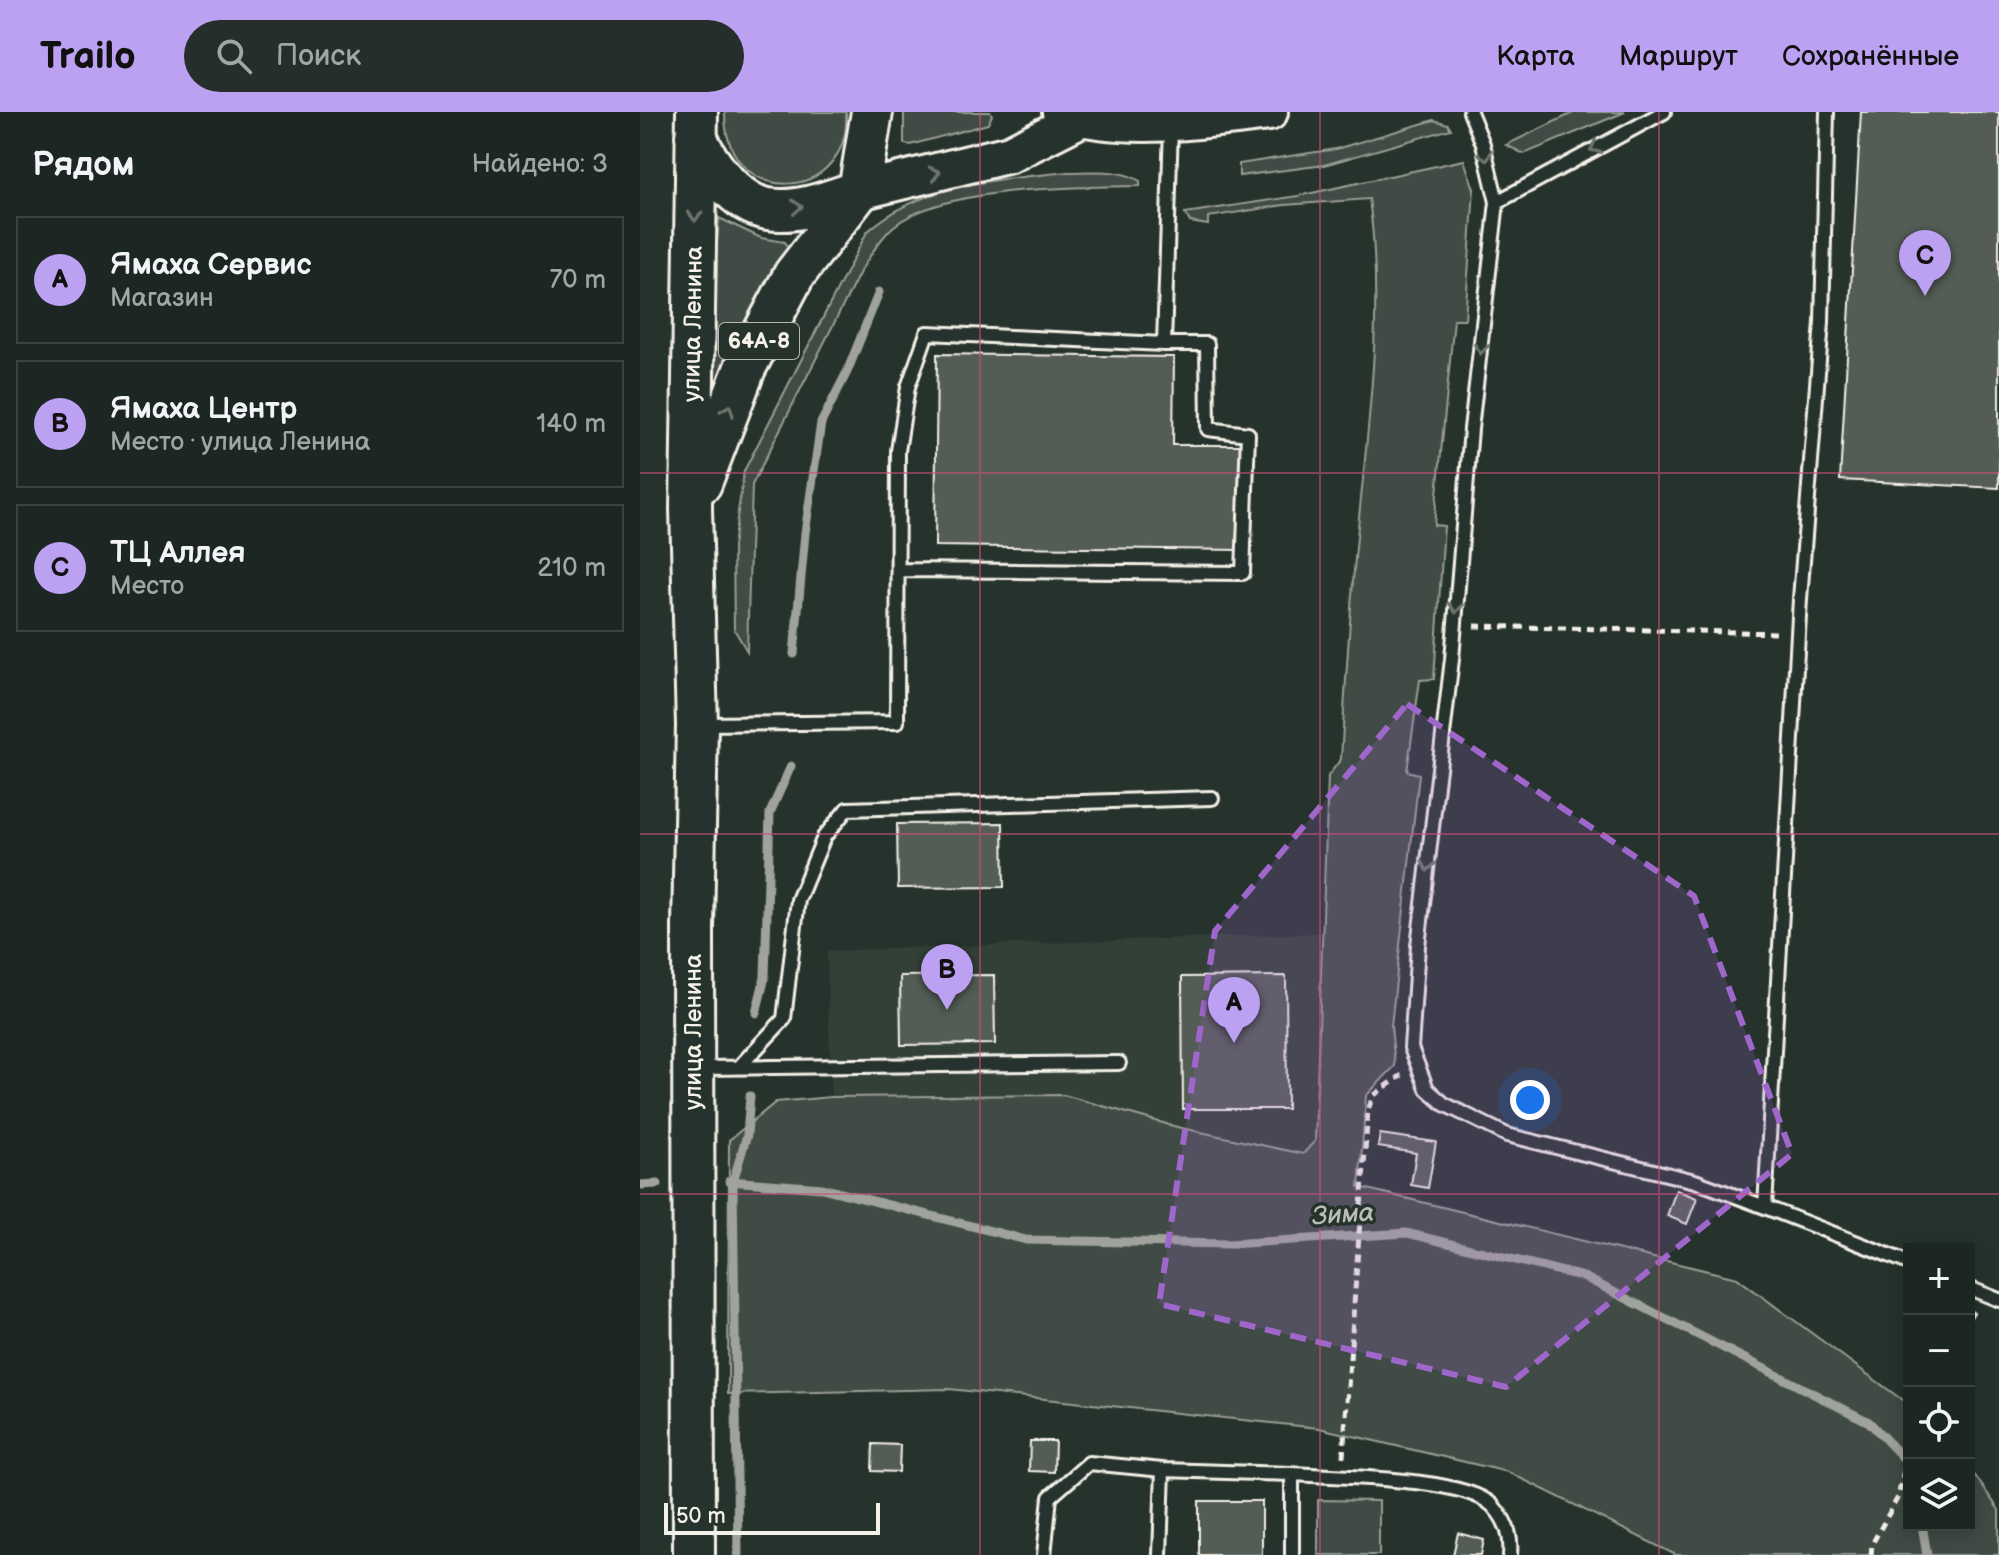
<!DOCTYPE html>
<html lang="ru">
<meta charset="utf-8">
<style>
body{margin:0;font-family:"Balsamiq Sans",sans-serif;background:#252e2a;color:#f1f3f6}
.controls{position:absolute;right:24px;bottom:24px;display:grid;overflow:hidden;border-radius:0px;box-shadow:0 4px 20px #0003}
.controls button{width:72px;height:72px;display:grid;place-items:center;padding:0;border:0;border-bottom:2px solid #3a4340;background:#1c2622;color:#f1f3f6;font:40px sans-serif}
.scale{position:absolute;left:24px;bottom:20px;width:216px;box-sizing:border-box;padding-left:8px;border:4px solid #f4f1e8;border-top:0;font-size:22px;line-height:28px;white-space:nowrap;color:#f4f1e8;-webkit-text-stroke:6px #26332d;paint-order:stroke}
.you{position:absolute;left:890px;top:988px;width:28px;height:28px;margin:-20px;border:6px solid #fff;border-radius:50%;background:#1a73e8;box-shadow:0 0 0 12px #1a73e833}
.badge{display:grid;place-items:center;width:52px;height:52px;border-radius:50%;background:#bca0f2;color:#111;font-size:26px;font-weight:700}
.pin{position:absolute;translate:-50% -66px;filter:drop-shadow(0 2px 4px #0008)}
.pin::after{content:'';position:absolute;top:42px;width:28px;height:24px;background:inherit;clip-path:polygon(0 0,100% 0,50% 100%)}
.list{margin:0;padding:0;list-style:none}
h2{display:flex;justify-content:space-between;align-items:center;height:104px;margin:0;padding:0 32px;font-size:34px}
h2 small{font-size:26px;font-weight:400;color:#a0a5a5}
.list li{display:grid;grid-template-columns:52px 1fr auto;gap:24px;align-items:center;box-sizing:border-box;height:128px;margin:0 16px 16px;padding:0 16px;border:2px solid #3a4340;border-radius:0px}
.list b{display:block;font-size:30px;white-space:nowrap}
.list p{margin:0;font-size:26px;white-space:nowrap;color:#a0a5a5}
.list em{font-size:26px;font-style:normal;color:#a0a5a5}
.icon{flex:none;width:44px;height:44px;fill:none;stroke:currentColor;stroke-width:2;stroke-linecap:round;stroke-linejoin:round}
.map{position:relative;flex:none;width:1359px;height:1443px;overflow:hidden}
header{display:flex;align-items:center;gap:48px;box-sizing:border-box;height:112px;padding:0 40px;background:#bca0f2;color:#111}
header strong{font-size:38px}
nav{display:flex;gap:44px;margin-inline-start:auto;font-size:28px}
.search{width:560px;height:72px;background:#252e2a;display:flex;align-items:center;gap:20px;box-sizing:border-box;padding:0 28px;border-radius:44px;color:#a0a5a5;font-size:30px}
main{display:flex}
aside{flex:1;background:#1c2622}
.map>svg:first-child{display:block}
</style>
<header>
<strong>Trailo</strong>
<div class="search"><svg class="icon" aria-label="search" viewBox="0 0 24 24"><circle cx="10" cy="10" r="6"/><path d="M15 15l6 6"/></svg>Поиск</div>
<nav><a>Карта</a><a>Маршрут</a><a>Сохранённые</a></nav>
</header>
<main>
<aside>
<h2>Рядом<small>Найдено: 3</small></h2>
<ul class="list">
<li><span class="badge">A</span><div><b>Ямаха Сервис</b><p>Магазин</p></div><em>70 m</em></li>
<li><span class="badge">B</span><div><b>Ямаха Центр</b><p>Место · улица Ленина</p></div><em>140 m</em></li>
<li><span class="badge">C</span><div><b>ТЦ Аллея</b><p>Место</p></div><em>210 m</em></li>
</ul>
</aside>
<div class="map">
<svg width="1359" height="1443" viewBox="0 0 1359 1443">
<rect width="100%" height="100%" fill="#26332d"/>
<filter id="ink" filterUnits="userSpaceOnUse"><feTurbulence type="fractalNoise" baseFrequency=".0125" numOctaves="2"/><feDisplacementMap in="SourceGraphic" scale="16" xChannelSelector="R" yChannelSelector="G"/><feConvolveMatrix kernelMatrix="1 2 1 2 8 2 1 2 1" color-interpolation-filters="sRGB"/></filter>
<g filter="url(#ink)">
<path fill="#333f39" d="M680 821 675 1029 663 1042 537 1015 424 983 191 985 187 839Z"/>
<path fill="#414b45" stroke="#9a9e96" stroke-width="2" d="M85 0H206C212 92 84 99 85 0Z
M264 0H350L352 3 348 12 270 33 264 32Z
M935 0H985L884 42 866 33Z
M794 8 808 12 811 17 684 53 599 64V52L696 37Z
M824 48 834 77 825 207H814L794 413 804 414 794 567 780 568 767 659 779 662 751 914 755 954 726 984 719 1075 1097 1166 1269 1293V1413H1329V1355L1359 1398V1443H1036L868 1360 679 1316 309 1277 88 1282 89 1028 136 990 191 985 424 983 537 1015 663 1042 675 1029 688 664 701 647C706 569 710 492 718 415 729 307 744 196 729 87L644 93 568 105V113L550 110 545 101 658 84Z
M428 60C451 60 480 56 500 69V74C438 75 303 74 254 114 240 126 231 143 221 158L112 373 107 539 94 517 93 434 104 359 227 120C283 70 357 68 428 60Z
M79 106 121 126 145 130 149 136 73 277 66 273Z
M678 1388 739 1389V1443H678Z"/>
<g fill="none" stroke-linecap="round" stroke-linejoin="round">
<path stroke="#9fa39b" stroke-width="9" d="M154 542 165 421 181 311 207 260 239 180
M116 901 125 865 130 701 151 654
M89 1069 182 1076 386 1128 589 1132 767 1121 944 1165 1229 1310 1269 1352
M0 1073 18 1072
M1282 1413 1287 1443
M98 1443 93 1069 107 1023 110 984"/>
</g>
<path fill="#525c55" stroke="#f4f1e8" stroke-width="2" d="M1221 0H1359V376L1200 368Z
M297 242 534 245 533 333H602L601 438 295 434Z
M363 711 364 775 258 776 257 712Z
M354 863 355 932 261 933 260 864Z
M646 864 647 997H543L542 865Z
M740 1022 796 1030 788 1076 771 1073 776 1041 738 1035Z
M1036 1078 1057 1086 1047 1112 1027 1104Z
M390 1329H415L414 1360 389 1359Z
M233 1332 260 1333 259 1360 232 1359Z
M559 1389H622V1443H559Z
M818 1421 844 1428 841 1443H813Z"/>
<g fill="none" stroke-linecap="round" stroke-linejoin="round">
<g stroke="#f4f1e8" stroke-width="18">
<path id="lane" d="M830 0 843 32 857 90
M1024 0 857 90 831 317 812 547 778 834 771 936 787 977 804 992 867 1023 1055 1069 1125 1095 1160 487 1182 210 1187 0
M258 458 603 461 608 322 568 317 567 232H524
M64 612 257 610 258 339 268 275 287 221 524 232 531 14
M99 955 144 907 158 788 184 725 207 697 572 686
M60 956 479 951
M1125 1095 1269 1151
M1329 1176 1359 1188
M652 1362C696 1365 822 1365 852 1393 866 1407 872 1424 870 1443
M404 1443 410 1385 449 1351 523 1358 652 1362V1443
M520 1443 523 1358"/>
</g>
<g stroke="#f4f1e8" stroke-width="42">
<path id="secondary" d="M421 0C487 20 562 8 629 0
M219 79 370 42 441 6"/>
</g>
<g stroke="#f4f1e8" stroke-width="46">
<path id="primary" d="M56 24C67 52 96 92 128 97 158 102 192 88 219 79
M61 371 105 256 154 163 219 79 232 0
M54 1443 53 816 57 613 51 397 57 0"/>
</g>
<path stroke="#f4f1e8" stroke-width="5" stroke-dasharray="8 6" stroke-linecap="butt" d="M834 514 1140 521
M1329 1206 1335 1196
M703 1345 728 998 733 984 762 963
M1231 1443 1232 1432 1258 1385 1269 1336"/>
<use href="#lane" stroke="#26332d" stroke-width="12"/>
<use href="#secondary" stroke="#26332d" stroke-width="36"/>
<use href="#primary" stroke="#26332d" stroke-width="40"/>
</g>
<defs><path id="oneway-chevron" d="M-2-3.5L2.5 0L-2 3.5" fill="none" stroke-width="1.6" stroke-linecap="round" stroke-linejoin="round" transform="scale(2)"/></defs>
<g stroke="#6e766e">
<use href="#oneway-chevron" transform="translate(955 36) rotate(153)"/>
<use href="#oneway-chevron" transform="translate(846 44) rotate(76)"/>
<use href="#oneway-chevron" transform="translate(295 61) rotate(-14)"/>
<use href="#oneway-chevron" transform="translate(157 95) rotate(-4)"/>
<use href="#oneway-chevron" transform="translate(55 104) rotate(91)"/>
<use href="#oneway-chevron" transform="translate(841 237) rotate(96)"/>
<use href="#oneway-chevron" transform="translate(88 298) rotate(-69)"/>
<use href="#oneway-chevron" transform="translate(816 496) rotate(95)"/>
<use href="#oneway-chevron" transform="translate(788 754) rotate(98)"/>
</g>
</g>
<path fill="#9f67cb" fill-opacity="0.2" stroke="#9f67cb" stroke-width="6" stroke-dasharray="16 10" stroke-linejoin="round" d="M767 592 1054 784 1152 1042 866 1275 519 1192 575 819Z"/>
<path fill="none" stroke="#ce4e7e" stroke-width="2" stroke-opacity="0.55" d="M340 0V1443M680 0V1443M1019 0V1443M0 361H1359M0 722H1359M0 1082H1359"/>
<g text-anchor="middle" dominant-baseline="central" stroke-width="7" stroke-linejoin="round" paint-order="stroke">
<rect fill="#26332d" stroke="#b6b8b0" stroke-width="2" x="79" y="211" width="80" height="36" rx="6"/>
<g font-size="22" font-weight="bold" fill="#f4f1e8">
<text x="119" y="229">64А-8</text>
</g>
<g font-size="24" fill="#f4f1e8" stroke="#26332d">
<text transform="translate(53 212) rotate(-89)">улица Ленина</text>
<text transform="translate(53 920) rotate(-90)">улица Ленина</text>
</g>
<g font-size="26" font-style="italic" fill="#bcbdb5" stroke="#26332d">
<text transform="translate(703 1103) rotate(-4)">Зима</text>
</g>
</g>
</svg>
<div class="controls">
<button>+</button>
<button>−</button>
<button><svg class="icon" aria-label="locate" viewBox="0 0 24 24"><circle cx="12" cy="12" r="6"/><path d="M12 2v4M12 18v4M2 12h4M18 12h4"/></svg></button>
<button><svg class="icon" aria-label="layers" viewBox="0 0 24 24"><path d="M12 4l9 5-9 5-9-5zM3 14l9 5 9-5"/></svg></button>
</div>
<div class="scale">50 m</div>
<div class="you"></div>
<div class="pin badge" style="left:594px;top:931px">A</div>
<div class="pin badge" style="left:307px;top:898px">B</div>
<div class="pin badge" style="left:1285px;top:184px">C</div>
</div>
</main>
